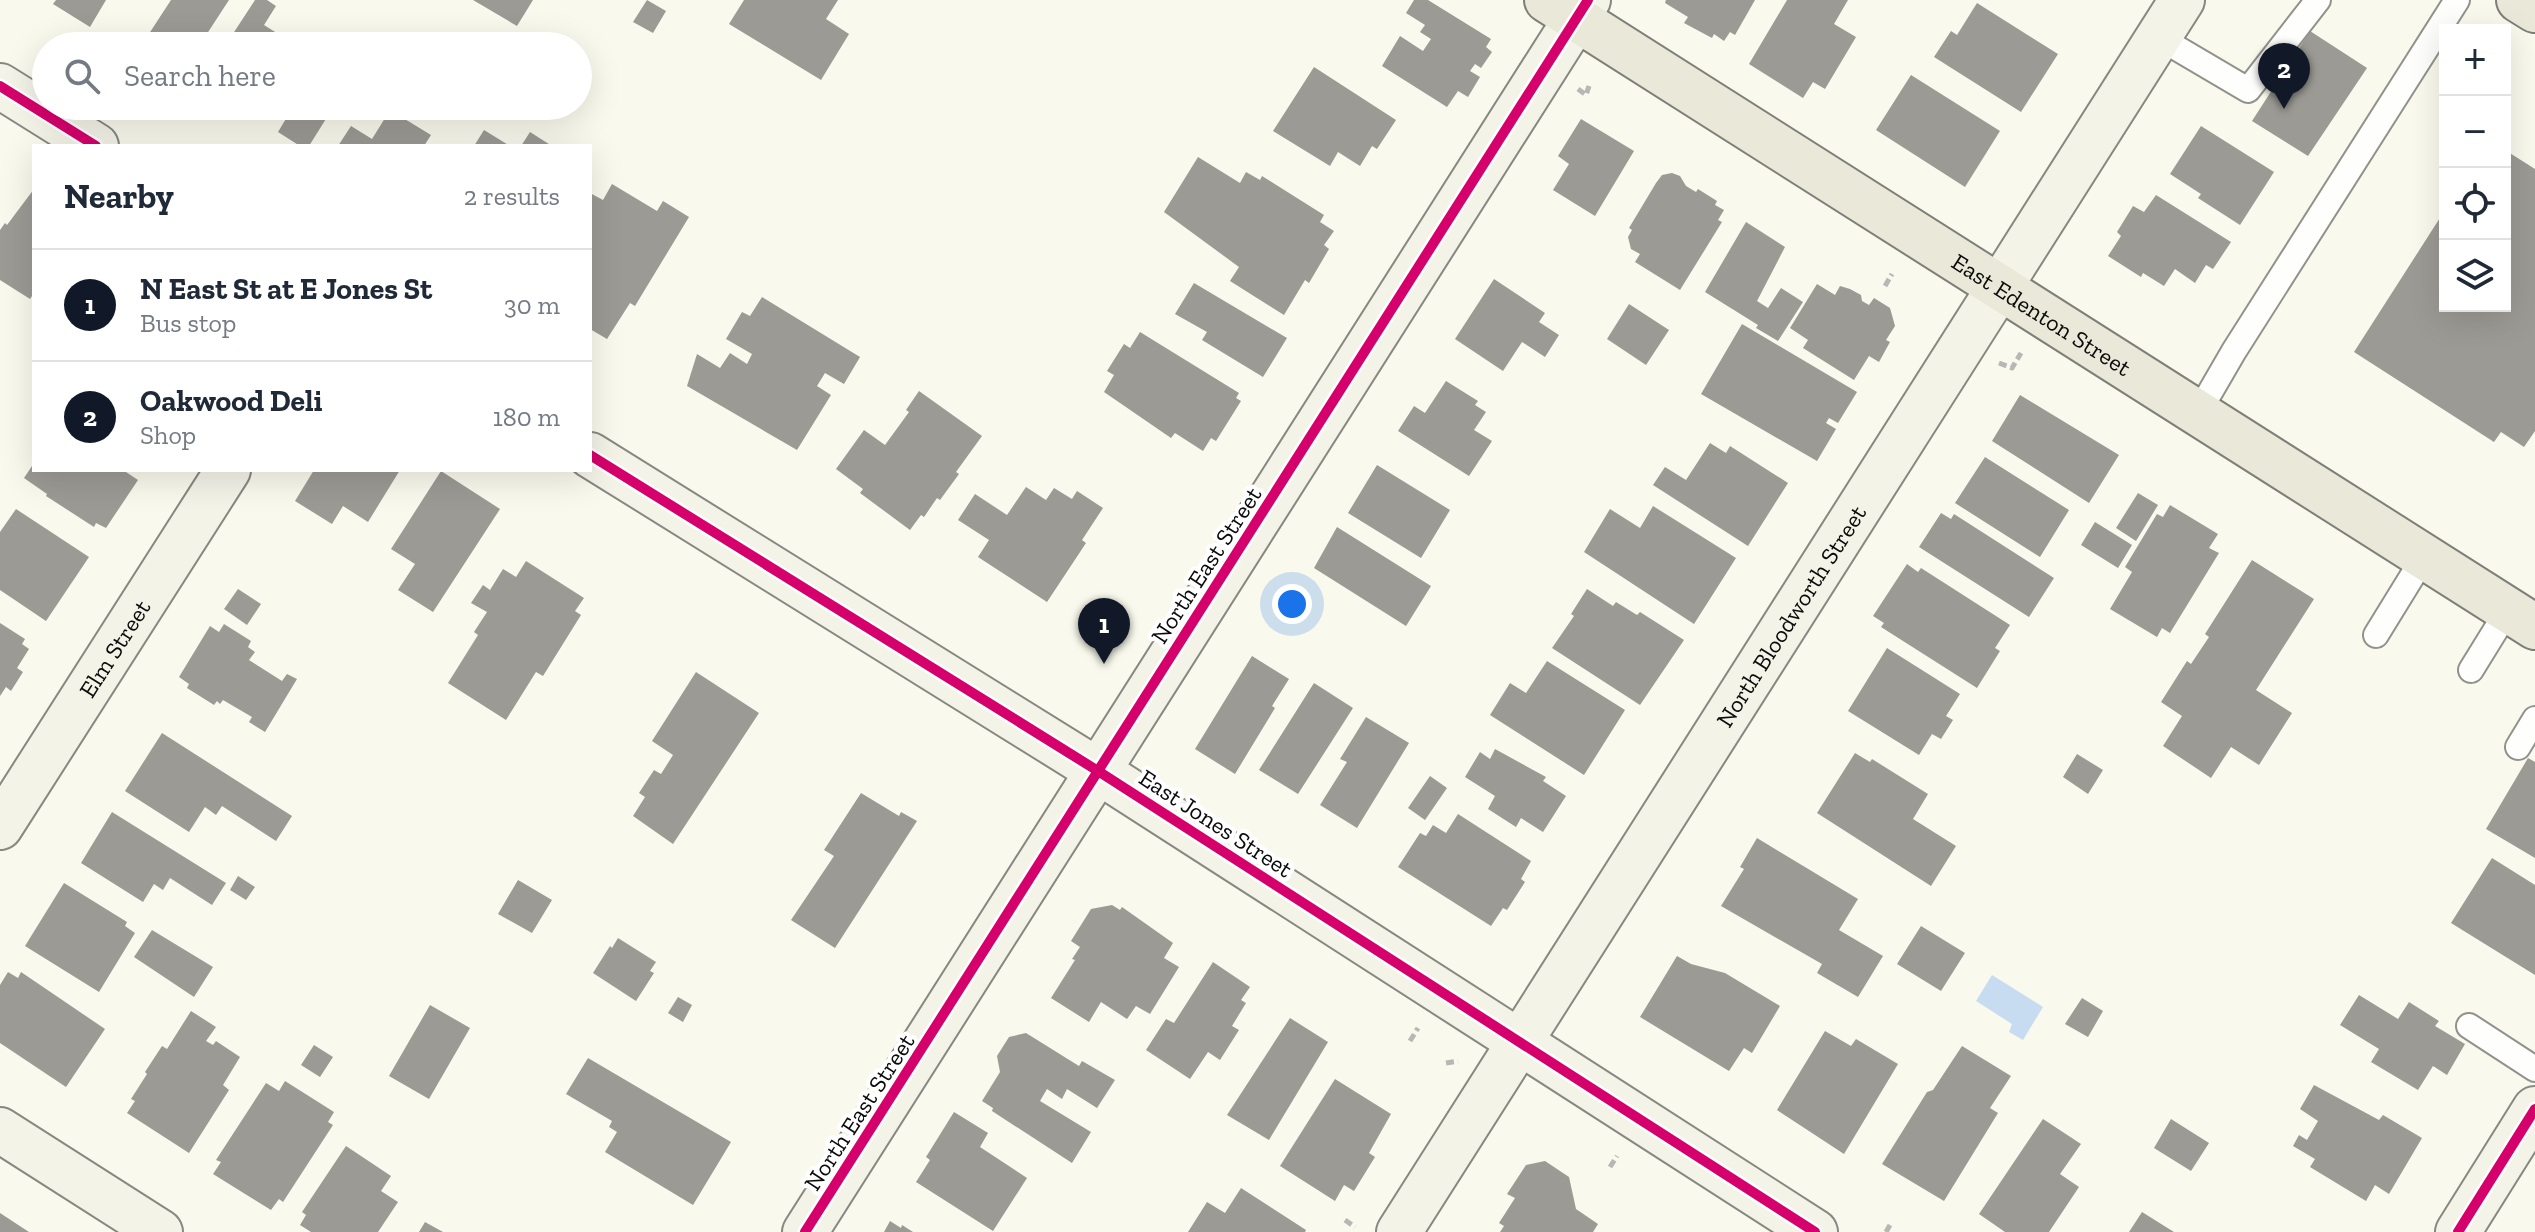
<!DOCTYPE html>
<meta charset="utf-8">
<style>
body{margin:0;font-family:"Zilla Slab",serif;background:#f6f6f7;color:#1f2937}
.controls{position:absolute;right:24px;top:24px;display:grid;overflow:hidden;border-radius:0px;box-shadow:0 8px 32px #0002}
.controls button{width:72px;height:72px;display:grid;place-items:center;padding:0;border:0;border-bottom:2px solid #e0e1e3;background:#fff;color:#1f2937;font:40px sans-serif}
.you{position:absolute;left:1292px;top:604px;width:28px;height:28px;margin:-20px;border:6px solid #fff;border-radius:50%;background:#1a73e8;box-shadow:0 0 0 12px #1a73e833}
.badge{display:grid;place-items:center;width:52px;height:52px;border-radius:50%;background:#111827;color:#fff;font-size:26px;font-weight:700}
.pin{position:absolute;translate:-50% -66px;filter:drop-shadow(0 2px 4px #0008)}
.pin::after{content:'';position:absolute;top:42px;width:28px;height:24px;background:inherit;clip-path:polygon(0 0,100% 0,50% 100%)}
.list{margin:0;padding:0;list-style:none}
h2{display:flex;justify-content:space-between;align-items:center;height:104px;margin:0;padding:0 32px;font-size:34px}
h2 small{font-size:26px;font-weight:400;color:#747a83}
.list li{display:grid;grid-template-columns:52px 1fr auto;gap:24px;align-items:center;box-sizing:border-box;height:112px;padding:0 32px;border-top:2px solid #e0e1e3}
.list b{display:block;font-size:30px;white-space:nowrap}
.list p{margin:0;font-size:26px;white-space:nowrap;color:#747a83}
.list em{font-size:26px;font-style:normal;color:#747a83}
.icon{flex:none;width:44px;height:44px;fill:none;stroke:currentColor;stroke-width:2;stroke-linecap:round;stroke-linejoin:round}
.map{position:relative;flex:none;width:2535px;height:1232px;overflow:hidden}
.search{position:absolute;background:#fff;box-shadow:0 8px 32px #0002;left:32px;top:32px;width:560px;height:88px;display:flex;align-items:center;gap:20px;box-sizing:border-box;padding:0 28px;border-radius:44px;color:#747a83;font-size:30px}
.panel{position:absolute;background:#fff;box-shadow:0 8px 32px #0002;left:32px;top:144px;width:560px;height:328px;border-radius:0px}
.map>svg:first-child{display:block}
</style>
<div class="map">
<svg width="2535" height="1232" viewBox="0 0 2535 1232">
<rect width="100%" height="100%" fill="#f9f9ed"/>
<path fill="#c7dcf0" d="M1992 975 2043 1007 2023 1040 2009 1032 2012 1024 1976 1001Z"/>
<path fill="#9b9a94" d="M56 0H106L90 27 53 4Z
M171 0H229L199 46H141Z
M255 0H267L276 6 264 25 280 35 272 46H225Z
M473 0H533L517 26Z
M647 0 666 11 653 33 633 22Z
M744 0H838L826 19 849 34 821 80 729 24Z
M1414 0H1428L1491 39 1486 47 1492 52 1481 68 1475 64 1470 71 1480 77 1468 97 1458 91 1447 107 1382 66 1400 36 1423 51 1431 39 1420 32 1425 25 1406 13Z
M1666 0H1755L1735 35 1730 32 1724 41 1714 34 1712 38 1684 23 1688 17 1665 3Z
M1787 0H1848L1834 24 1856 37 1825 89 1813 82 1803 98 1749 64Z
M1977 3 2058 54 2021 112 1934 57 1951 31 1957 35Z
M2310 31 2367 68 2308 156 2252 121Z
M1314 67 1396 120 1377 149 1372 146 1360 166 1338 152 1330 166 1273 131Z
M1911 75 2000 131 1965 187 1876 130Z
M270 106H334L309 146H300L278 132 287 117Z
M390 110 431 135 424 146H338L351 126 372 139Z
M1581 119 1634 151 1595 216 1553 190 1569 164 1558 156Z
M2201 126 2274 172 2240 225 2198 198 2201 194 2170 174Z
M484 130 510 146H474Z
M530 132 552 146H521Z
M2505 150 2535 169V431L2524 447 2501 432 2494 442 2354 352 2445 210V306H2505Z
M1198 157 1240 183 1246 172 1260 180 1262 176 1324 215 1320 222 1334 231 1324 245 1329 249 1309 283 1305 280 1284 315 1230 281 1239 267 1164 212Z
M1672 173 1680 176 1686 186 1696 192 1698 189 1717 201 1715 205 1724 210 1718 220 1722 222 1680 290 1635 262 1640 254 1631 249 1628 237 1632 230 1629 228 1656 183 1662 175Z
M612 184 657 211 663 201 689 217 635 306 630 303 607 339 590 329V193L603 200Z
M34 189V293L30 299 0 280V230L5 223 7 225Z
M2156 195 2231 242 2213 269 2206 265 2195 283 2175 269 2164 286 2143 273 2141 277 2108 256 2121 236 2117 232 2133 206 2144 212Z
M1746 222 1785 247 1757 301 1768 308 1781 288 1803 302 1778 341 1756 328 1758 325 1705 292Z
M1494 279 1545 313 1539 322 1559 335 1545 357 1522 342 1503 371 1455 339Z
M1194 283 1287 338 1263 377 1202 340 1207 332 1175 314Z
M1817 284 1835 295 1840 286 1850 289 1861 295 1862 301 1869 305 1874 298 1890 308 1895 326 1886 340 1890 342 1879 362 1869 356 1854 380 1803 348 1808 340 1790 328Z
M762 297 860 357 844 384 825 373 817 386 831 395 797 450 687 386 697 354 720 368 730 353 747 364 752 354 726 339 742 312 750 316Z
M1629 304 1669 330 1646 365 1607 339Z
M1742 324 1857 392 1838 423 1829 418 1826 423 1836 429 1817 461 1701 394Z
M1140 332 1239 393 1236 398 1241 401 1216 441 1211 438 1203 451 1175 433 1171 438 1104 392 1114 375 1107 371 1124 344 1130 348Z
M1446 381 1478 401 1475 405 1486 412 1474 430 1492 441 1469 476 1398 431 1414 406 1425 413Z
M919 391 982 436 956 472 959 474 940 500 937 498 924 517 921 515 910 530 860 493 863 489 836 469 864 430 885 445 909 412 906 410Z
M2020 395 2119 455 2089 503 1992 441Z
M1710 443 1726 453 1730 446 1788 483 1748 546 1653 485 1665 467 1686 480Z
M1985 457 2069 510 2040 557 1955 503Z
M34 463V470H128L126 472 138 480 106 528 96 523 94 527 46 496 47 494 24 478Z
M1377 465 1450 510 1421 558 1348 513Z
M314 470H400L368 522 343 506 332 524 295 501Z
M441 471 500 509 433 612 398 590 415 564 391 549Z
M1026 487 1046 500 1054 488 1072 499 1077 491 1103 508 1082 540 1086 543 1047 602 978 557 989 540 958 520 975 494 1007 515Z
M2138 493 2158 505 2136 541 2116 528Z
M2170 505 2218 534 2209 548 2219 553 2170 633 2162 628 2157 637 2110 609 2132 572 2125 567 2157 514 2163 517Z
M1653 506 1736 558 1694 624 1584 552 1610 509 1640 528Z
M16 509 89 557 46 621 0 590V532Z
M1941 513 1951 519 1954 514 2054 578 2029 617 1919 547Z
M2095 522 2132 545 2118 568 2081 545Z
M1337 527 1431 586 1406 626 1314 568Z
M2252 560 2314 599 2256 690 2292 713 2259 765 2231 747 2211 778 2163 746 2182 716 2161 702 2187 661 2191 664 2209 637 2205 634Z
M526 561 584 598 575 611 581 615 543 676 536 672 506 720 448 683 478 635 474 632 487 612 471 603 483 585 490 590 503 569 516 577Z
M1907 564 1918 572 1921 568 2010 625 1995 648 2000 651 1977 688 1881 627 1884 623 1873 616Z
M238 589 261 604 247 625 224 609Z
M1587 589 1613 606 1616 602 1637 615 1640 612 1684 640 1640 705 1552 648 1574 616 1571 614Z
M0 623 25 639 22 644 29 649 17 668 23 672 11 691 6 687 0 696Z
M224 624 251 641 248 647 255 652 249 660 282 681 287 674 297 679 265 732 249 722 252 717 223 700 220 704 217 701 214 705 187 688 189 684 179 677 210 626 219 632Z
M1887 648 1960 694 1946 716 1953 720 1941 739 1932 734 1919 755 1848 711Z
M1252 656 1289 679 1272 706 1275 708 1235 774 1195 749Z
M1547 661 1625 710 1584 775 1490 715 1510 683 1526 693Z
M696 672 759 713 673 844 633 816 645 797 639 793 654 770 661 774 673 755 652 741Z
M1314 683 1353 708 1298 794 1259 770Z
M1366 717 1409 743 1357 828 1320 805 1347 762 1340 759Z
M162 733 292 816 276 841 222 806 216 815 205 807 189 832 125 791Z
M1495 749 1546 777 1543 781 1566 796 1543 832 1521 818 1516 827 1488 809 1495 796 1465 777 1480 752 1490 759Z
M1855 753 1870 762 1872 759 1928 794 1913 819 1956 846 1931 886 1817 813Z
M2077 754 2103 770 2088 794 2063 777Z
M2528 758 2535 762V858L2486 829Z
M1430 776 1447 788 1425 820 1408 808Z
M861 793 899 816 901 812 917 821 835 948 791 920 834 856 824 850Z
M112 812 226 883 212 905 170 878 163 890 154 884 143 902 81 863Z
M1458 814 1531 861 1521 879 1525 882 1507 910 1503 908 1491 926 1398 867 1420 833 1426 836 1433 825 1446 833Z
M1757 838 1858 899 1839 930 1883 956 1858 997 1817 973 1822 964 1721 906 1744 869 1740 867Z
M2492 858 2535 885V975L2451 923Z
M238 876 255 887 246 900 230 890Z
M518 880 552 900 532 933 498 914Z
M64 883 127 922 125 926 135 933 99 992 25 946Z
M1112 905 1120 910 1122 907 1173 943 1164 958 1179 967 1150 1014 1136 1006 1127 1019 1101 1002 1089 1022 1051 998 1075 960 1072 959 1080 947 1071 941 1091 909Z
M1921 926 1965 953 1941 991 1897 964Z
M152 930 213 967 194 997 134 957Z
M618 938 656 962 650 971 654 973 636 1001 593 973 610 946 612 948Z
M1677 956 1691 964 1725 973 1780 1006 1752 1053 1744 1048 1729 1071 1640 1017Z
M1213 962 1250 987 1241 1000 1246 1003 1232 1026 1239 1030 1220 1060 1208 1052 1190 1079 1146 1050 1166 1019 1174 1023Z
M8 972 18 978 21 972 105 1029 66 1087 0 1043V985Z
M2359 995 2398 1019 2409 1002 2439 1021 2435 1026 2465 1044 2447 1075 2433 1066 2418 1090 2371 1062 2379 1049 2340 1025Z
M678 997 692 1005 683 1022 668 1013Z
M2082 998 2103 1011 2088 1037 2065 1024Z
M430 1005 470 1028 429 1099 389 1076Z
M191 1011 216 1027 206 1041 213 1045 216 1041 240 1057 223 1085 229 1090 189 1153 127 1113 135 1101 131 1099 147 1074 145 1072 162 1046 167 1049Z
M1290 1018 1328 1042 1269 1140 1227 1115Z
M1825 1031 1851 1046 1856 1039 1898 1064 1844 1154 1777 1110Z
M1026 1033 1079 1066 1082 1061 1115 1080 1097 1108 1067 1089 1062 1099 1047 1089 1040 1101 1091 1132 1072 1163 992 1111 993 1108 982 1101 1000 1072 997 1056 1009 1037Z
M314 1045 333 1057 320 1077 301 1065Z
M1962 1046 2011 1076 1990 1108 1998 1113 1944 1201 1882 1164 1927 1092 1933 1090Z
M588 1058 731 1142 693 1205 605 1152 617 1132 609 1127 612 1121 566 1094Z
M1335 1079 1391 1114 1369 1153 1375 1157 1354 1191 1344 1185 1335 1201 1280 1166Z
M285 1081 334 1112 328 1122 333 1125 283 1202 279 1199 271 1210 213 1174 221 1162 216 1160 266 1083 279 1091Z
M2314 1085 2379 1120 2383 1115 2422 1138 2389 1194 2375 1185 2366 1201 2310 1167 2315 1159 2293 1146 2299 1135 2307 1140 2318 1121 2300 1109Z
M954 1112 988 1133 980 1147 1027 1178 993 1231 916 1182 930 1160 926 1157Z
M2043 1119 2081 1144 2060 1174 2079 1187 2049 1232H2005L1979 1214Z
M2171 1119 2209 1143 2191 1171 2154 1148Z
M346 1146 391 1176 381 1191 398 1202 378 1232H311L300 1225 306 1215 302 1212Z
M1545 1161 1569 1177 1576 1209 1598 1224 1593 1232H1500L1504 1226 1499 1223 1515 1198 1507 1194 1526 1165Z
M1241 1188 1306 1230 1305 1232H1188L1207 1202 1225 1213Z
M2142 1212 2174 1232H2129Z
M0 1213 29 1232H0Z
M890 1221 901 1228 902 1225 913 1232H884Z
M425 1222 443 1232H419Z"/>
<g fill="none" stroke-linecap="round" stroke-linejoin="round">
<g stroke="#92928c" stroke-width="28">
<path id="lane" d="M2158 37 2248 90 2318 0
M2198 413 2234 351 2457 0
M2376 635 2424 557
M2471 670 2508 610
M2518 747 2535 719
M2469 1026 2535 1069"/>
</g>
<g stroke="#888883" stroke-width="48">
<g id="secondary">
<path d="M0 86 96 146"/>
<path d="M590 455 1098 771 1815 1232"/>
<path id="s1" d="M0 827 228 470"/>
<path d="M0 1130 160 1232"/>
<path d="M805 1232 1588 0"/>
<path id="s2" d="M1399 1232 2182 0"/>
<path d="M2458 1232 2535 1109"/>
</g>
</g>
<g stroke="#7f7f7a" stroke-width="48">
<g id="primary">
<path id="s3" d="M1547 0 2535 627"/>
<path d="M2519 0 2535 10"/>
</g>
</g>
<path stroke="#b7b7b5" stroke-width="5" stroke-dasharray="8 4" stroke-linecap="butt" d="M1578 89 1586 95 1589 86
M1885 286 1892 274
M1999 363 2012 368 2021 353
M1410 1041 1418 1028
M1446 1063 1458 1061
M1610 1167 1617 1156
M1345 1220 1355 1227
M1886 1232 1890 1225"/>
<use href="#lane" stroke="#fefefc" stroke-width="24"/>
<use href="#secondary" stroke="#f3f3e8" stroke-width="44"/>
<use href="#primary" stroke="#eae8d8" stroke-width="44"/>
<g stroke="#fff" stroke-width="15">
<path id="cycleway" d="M0 86 96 146
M590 455 1098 771 1815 1232
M805 1232 1588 0
M2458 1232 2535 1109"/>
</g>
<use href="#cycleway" stroke="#d6006c" stroke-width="10"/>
</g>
<g text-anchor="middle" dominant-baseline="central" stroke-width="8" stroke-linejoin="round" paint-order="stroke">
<g font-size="24" fill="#0a0a0a" stroke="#fff">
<text stroke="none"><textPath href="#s3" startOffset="586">East Edenton Street</textPath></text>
<text transform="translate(1206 565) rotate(-57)">North East Street</text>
<text stroke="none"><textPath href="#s2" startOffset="730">North Bloodworth Street</textPath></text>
<text stroke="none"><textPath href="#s1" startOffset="212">Elm Street</textPath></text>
<text transform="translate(1216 823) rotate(33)">East Jones Street</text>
<text transform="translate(859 1112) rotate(-57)">North East Street</text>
</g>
</g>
</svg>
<div class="controls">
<button>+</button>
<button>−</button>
<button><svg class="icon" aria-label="locate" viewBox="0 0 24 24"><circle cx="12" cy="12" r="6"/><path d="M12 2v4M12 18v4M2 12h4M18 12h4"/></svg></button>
<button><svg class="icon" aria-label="layers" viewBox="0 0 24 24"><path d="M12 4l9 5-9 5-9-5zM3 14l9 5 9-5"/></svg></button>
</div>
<div class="you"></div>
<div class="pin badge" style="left:1104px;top:664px">1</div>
<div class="pin badge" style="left:2284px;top:109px">2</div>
<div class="search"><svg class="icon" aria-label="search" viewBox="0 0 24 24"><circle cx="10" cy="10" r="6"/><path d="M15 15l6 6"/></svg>Search here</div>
<section class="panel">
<h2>Nearby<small>2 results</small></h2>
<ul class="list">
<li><span class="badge">1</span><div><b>N East St at E Jones St</b><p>Bus stop</p></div><em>30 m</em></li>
<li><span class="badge">2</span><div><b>Oakwood Deli</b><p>Shop</p></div><em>180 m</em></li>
</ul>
</section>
</div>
